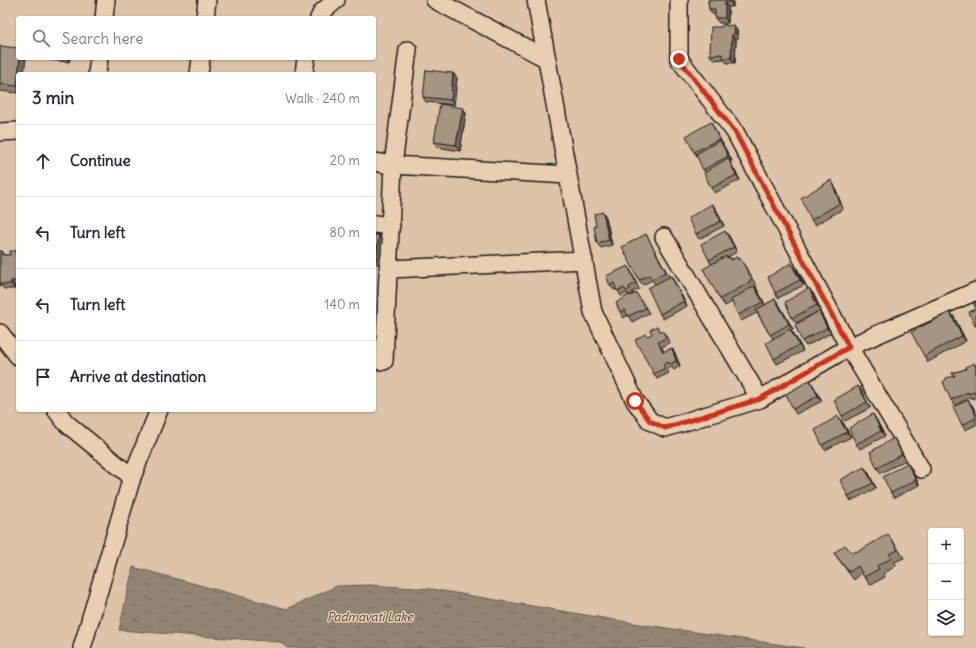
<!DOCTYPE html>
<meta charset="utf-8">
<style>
body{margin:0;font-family:Delius,sans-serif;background:#f7f7f7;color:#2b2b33}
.controls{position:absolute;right:12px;bottom:12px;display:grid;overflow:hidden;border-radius:4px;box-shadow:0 1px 3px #0004}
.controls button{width:36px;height:36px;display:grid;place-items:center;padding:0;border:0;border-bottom:1px solid #e1e1e2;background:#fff;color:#2b2b33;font:20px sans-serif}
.stop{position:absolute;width:12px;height:12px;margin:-9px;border:3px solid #c8321e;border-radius:50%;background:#fff}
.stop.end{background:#c8321e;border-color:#fff;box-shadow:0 1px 4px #0008}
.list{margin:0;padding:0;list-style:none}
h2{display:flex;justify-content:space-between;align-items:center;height:52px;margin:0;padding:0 16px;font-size:17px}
h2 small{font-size:13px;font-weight:400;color:#7c7c81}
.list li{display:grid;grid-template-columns:26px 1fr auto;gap:12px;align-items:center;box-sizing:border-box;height:72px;padding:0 16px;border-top:1px solid #e1e1e2}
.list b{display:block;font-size:15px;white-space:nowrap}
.list em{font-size:13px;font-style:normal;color:#7c7c81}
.icon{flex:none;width:22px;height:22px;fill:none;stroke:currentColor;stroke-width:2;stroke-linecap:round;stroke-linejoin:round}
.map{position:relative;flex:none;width:976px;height:648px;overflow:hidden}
.search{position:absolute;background:#fff;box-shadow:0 1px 3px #0004;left:16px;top:16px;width:360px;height:44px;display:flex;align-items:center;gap:10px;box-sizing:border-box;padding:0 14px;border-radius:4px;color:#7c7c81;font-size:15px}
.panel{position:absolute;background:#fff;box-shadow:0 1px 3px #0004;left:16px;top:72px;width:360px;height:340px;border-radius:4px}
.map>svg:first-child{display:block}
</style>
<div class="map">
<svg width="976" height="648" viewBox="0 0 976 648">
<defs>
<pattern id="water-ripples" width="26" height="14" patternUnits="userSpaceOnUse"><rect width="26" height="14" fill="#938372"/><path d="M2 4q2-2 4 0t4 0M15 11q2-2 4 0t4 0" fill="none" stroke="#776a5d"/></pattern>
</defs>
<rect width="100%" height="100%" fill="#ddc4a8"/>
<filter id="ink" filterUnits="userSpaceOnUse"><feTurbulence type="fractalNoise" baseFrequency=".025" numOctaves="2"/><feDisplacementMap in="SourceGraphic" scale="8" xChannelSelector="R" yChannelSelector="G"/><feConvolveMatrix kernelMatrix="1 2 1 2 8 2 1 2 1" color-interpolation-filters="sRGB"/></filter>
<g filter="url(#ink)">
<path fill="url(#water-ripples)" stroke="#635a50" d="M133 567 287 609 337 586 370 585 431 589 639 624 804 648H287L280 642 119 630Z"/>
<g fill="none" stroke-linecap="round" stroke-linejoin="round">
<g stroke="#1c1c1c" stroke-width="20">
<path id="street" d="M435 0 547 59
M536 0 593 312 635 401 650 421 665 428 760 399 849 347 976 291
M679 0V59L735 132 849 347 921 469
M104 18 106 0
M205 18 207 0
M319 18 322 12 336 0
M97 74 99 58
M199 74 201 58
M304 74 306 58
M0 132 18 131
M374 162 393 165 568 175
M374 224 391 226
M664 237 760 399
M390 269 584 260
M0 333 18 356
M374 360 384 361 393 165 408 50
M56 410 66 423 132 477
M82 648 132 477 159 410"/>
</g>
<use href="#street" stroke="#e9cfb1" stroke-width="17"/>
</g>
<path fill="#90806f" stroke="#1c1c1c" d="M708 0H733V7H728V23H719L715 18V14H712L709 9Z
M727 26 737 30 738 38 736 40 735 63H727L724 59 714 60 710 55 722 27Z
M0 46 18 74V93L0 91Z
M48 58H70L69 62 49 60Z
M453 73 457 78 454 105 426 102 423 97Z
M463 108 466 113 460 151 437 147 434 142Z
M711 122 714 128 732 161 730 162 740 180 715 193 711 188 705 172 697 156 694 152Z
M831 180 834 185 843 209 815 225 811 220Z
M712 204 716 209 724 226 699 239 696 234Z
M606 217 612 245 601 248 597 243 596 225Z
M646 234 649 240 669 276H671L674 281 687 306 663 319 660 314 655 284 652 280 643 285 639 280Z
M374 235H379L382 240 380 264H374Z
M729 236 737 252 727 257 732 259H739L745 266 757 287H756L765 305 775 299 793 329 791 330 794 334 803 351 777 364 774 359 773 339 757 313 741 321 738 315 732 302 725 306 720 299 711 264 709 260Z
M0 251H2L5 255H10L16 251 18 254V286H15V289H4L2 286H0Z
M628 266 631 271 639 289 632 292 633 294 636 293 649 313 632 322 628 315 624 318 620 312 628 295 627 293 621 296 617 289 614 290 610 285Z
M795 268 804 285 778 298 775 293Z
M813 293 821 310 796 323 792 318Z
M819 311 822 316 831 333 806 346 802 341Z
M950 312 954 317 966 341 928 362 924 356Z
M661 331H663L670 343 662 347 664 352 672 348 675 353 680 366 674 370 671 367 667 370 669 373 657 379 654 374 648 336Z
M974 363 976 366V397L973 399 971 397 955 405 951 400 954 376 952 373 966 369Z
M813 385 822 401 796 414 793 409Z
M858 386 862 391 870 408 845 421 842 416Z
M972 405 976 413V425L965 430 962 425Z
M838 416 842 421 851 437 825 450 822 445Z
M876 419 885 436 860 449 856 444Z
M894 438 897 443 906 460 881 473 877 468Z
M907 463 911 468 919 485 894 498 891 493Z
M864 467 868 472 876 488 851 501 848 496Z
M893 541 904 558 894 562 897 565 883 574 885 577 870 585 862 573 854 580 834 553H852Z"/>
<path fill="#75685a" stroke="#1c1c1c" d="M730 0H733V7L730 2Z
M725 2 728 7V23L725 18Z
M733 25 737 30 738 38 735 33Z
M732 35 736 40 735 63 731 58Z
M20 58H26L24 74H18Z
M67 58H70L69 62Z
M453 73 457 78 454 105 451 100Z
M463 108 466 113 460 151 456 145Z
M720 140 723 145 732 161 728 156Z
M728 158 731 164 740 180 736 175Z
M831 180 834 185 843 209 840 203Z
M712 204 716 209 724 226 721 221Z
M603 212 606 217 612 245 609 240Z
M725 231 729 236 737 252 734 247Z
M379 235 382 240 380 264 376 259Z
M791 263 795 268 804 285 800 280Z
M671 276 674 281 687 306 684 301Z
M11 281 15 286V289L11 284Z
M754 286 758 291 767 308 763 302Z
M809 288 813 293 821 310 817 305Z
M775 299 779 304 793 329 789 324Z
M819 311 822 316 831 333 827 328Z
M950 312 954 317 966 341 962 336Z
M790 329 794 334 803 351 799 345Z
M672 348 675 353 680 366 676 361Z
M810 380 813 385 822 401 818 396Z
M858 386 862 391 870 408 867 402Z
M968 400 972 405 976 413V415Z
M873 414 876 419 885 436 881 431Z
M838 416 842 421 851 437 847 432Z
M894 438 897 443 906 460 902 454Z
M907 463 911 468 919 485 916 480Z
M864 467 868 472 876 488 873 483Z"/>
<path fill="#a79581" stroke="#1c1c1c" d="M708 0H730V2H725V18H715V9H709Z
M726 24V26L733 25 735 33 732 35 731 58H723L722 54 710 55 711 27H722V25Z
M0 46 18 48V58H20L17 86 0 84Z
M426 70 453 73 451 100 423 97Z
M440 104 463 108 456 145 434 142Z
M711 122 719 139 694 152 686 136Z
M720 140 728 156 703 170 696 154Z
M728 158 736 175 711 188 704 173Z
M831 180 840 203 811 220 801 198Z
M712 204 721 221 696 234 688 218Z
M603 212 609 240 597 243 594 227 596 225 594 214Z
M725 231 734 247 709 260 701 244Z
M646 234 666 272 652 279 649 275 639 280 622 247Z
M374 235H379L376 259H374Z
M0 251H2V255H10V251H16V255H18V281H11V284H0Z
M726 256 727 258 730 257 731 260 737 257 738 260 740 258 752 279 749 281 750 282 720 299 703 269Z
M791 263 800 280 775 293 768 277Z
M628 266 636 283 629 287 630 289 626 291 624 288 617 291 614 283 610 285 606 276Z
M671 276 684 301 660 314 648 288Z
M754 286 763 302 738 315 731 300Z
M809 288 817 305 792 318 785 302Z
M636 293 646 308 628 316 625 310 620 312 616 303 630 294V296Z
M775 299 789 324 770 335 756 310Z
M976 302V308L973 303Z
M976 309V326H975L969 312Z
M819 311 827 328 802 341 795 325Z
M950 312 962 336 924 356 911 332Z
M657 326 660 331H663L666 338 658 342 663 352 672 348 676 361 670 364 668 362 663 365 665 368 654 374 635 340 645 334 648 336 652 334 650 330Z
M790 329 799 345 774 359 766 343Z
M974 363 976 368V390L969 394 968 392 951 400 943 382 946 380V378L955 376 952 373 966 369 965 367Z
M810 380 818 396 793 409 786 394Z
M858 386 867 402 842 416 834 400Z
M968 400 976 415V418L962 425 953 407Z
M873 414 881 431 856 444 849 428Z
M838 416 847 432 822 445 815 430Z
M894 438 902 454 877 468 870 452Z
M907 463 916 480 891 493 883 477Z
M864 467 873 483 848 496 840 480Z
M888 534 898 550 889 554 892 558 877 566 879 569 864 577 858 566 849 572 834 553 845 545 852 553 861 550Z"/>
</g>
<g fill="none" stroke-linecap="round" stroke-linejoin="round" filter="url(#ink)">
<path stroke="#c8321e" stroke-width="5" d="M635 401 650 421 665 428 760 399 849 347 735 132 679 59"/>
</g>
<g text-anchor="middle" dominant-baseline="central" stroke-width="3" stroke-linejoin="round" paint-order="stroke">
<g font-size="12" font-style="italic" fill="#46403a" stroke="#e9cfb1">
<text x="370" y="616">Padmavati Lake</text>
</g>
</g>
</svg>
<div class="controls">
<button>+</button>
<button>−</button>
<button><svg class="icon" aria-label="layers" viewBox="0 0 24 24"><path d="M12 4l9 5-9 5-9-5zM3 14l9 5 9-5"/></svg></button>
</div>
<div class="stop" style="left:635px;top:401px"></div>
<div class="stop end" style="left:679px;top:59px"></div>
<div class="search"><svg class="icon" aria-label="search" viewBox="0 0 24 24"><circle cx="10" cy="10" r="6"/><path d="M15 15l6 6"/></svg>Search here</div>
<section class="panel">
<h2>3 min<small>Walk · 240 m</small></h2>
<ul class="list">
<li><svg class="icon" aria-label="ahead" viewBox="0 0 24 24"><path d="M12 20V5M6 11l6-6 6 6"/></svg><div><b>Continue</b></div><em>20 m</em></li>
<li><svg class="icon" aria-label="left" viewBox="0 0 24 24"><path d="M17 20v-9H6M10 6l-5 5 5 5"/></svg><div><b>Turn left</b></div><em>80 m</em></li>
<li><svg class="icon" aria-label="left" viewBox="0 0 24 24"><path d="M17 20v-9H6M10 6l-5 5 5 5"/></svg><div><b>Turn left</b></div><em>140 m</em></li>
<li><svg class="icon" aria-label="arrive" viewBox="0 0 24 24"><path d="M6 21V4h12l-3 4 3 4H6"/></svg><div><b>Arrive at destination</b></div></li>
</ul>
</section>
</div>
